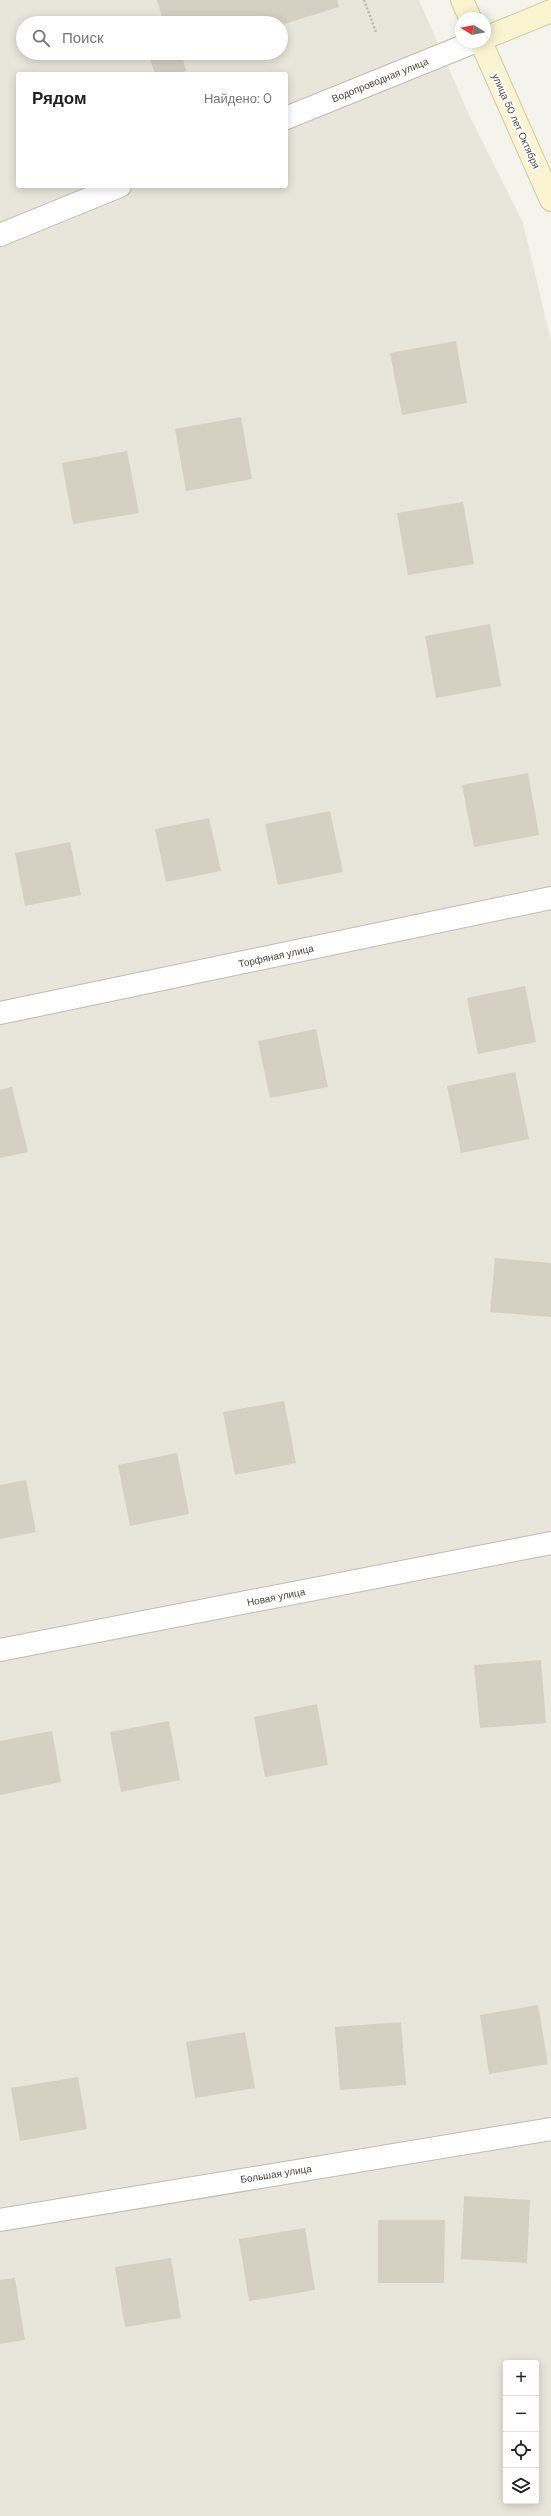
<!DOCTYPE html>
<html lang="ru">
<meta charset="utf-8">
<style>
body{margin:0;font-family:"DM Sans",sans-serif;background:#f6f6f6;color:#222}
.controls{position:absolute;right:12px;bottom:12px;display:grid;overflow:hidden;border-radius:4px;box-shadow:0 2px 10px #0003}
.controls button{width:36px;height:36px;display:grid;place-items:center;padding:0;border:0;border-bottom:1px solid #e0e0e0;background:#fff;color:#222;font:20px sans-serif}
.compass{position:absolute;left:455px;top:12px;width:36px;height:36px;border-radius:50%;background:#fff;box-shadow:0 2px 10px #0003;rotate:280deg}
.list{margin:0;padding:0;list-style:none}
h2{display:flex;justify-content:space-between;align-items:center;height:52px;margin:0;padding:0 16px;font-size:17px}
h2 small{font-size:13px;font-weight:400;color:#767676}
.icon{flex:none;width:22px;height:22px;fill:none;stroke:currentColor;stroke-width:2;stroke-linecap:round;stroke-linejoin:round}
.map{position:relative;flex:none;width:551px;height:2516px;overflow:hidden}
.search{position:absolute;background:#fff;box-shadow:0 2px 10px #0003;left:16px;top:16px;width:272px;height:44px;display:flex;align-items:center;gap:10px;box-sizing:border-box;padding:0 14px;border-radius:22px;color:#767676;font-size:15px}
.panel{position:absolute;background:#fff;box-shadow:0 2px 10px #0003;left:16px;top:72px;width:272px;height:116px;border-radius:4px}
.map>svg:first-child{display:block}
</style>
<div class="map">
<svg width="551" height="2516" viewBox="0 0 551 2516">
<rect width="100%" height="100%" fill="#f4f3ec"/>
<path fill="#e8e5da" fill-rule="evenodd" d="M0 0H419L470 117 523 223 551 341V2516H0ZM23 23H281V53H23ZM18 74H286V186H18ZM506 2363H536V2501H506Z"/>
<path fill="#d5d0c2" d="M157 0H337L339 7 281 25V23H164Z
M148 53H192L182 56 186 71 175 74H155Z
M456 341 467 403 402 415 390 353Z
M241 417 252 479 186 491 175 429Z
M127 451 139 513 73 524 62 463Z
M463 502 474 564 408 575 397 513Z
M490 624 501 686 436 698 425 636Z
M528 773 539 835 474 847 462 785Z
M330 811 343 872 278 885 265 824Z
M209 818 221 871 166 882 155 829Z
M70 842 81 895 25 906 15 853Z
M525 986 536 1042 478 1054 467 998Z
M316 1029 328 1087 270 1098 258 1041Z
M515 1072 529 1139 461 1153 447 1086Z
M12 1087 28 1152 0 1158V1090Z
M495 1258 551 1263V1317L490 1312Z
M284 1401 296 1463 235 1475 223 1412Z
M177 1453 189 1514 130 1526 118 1465Z
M26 1480 36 1532 0 1539V1485Z
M541 1660 546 1723 480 1728 474 1665Z
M317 1704 328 1765 265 1777 254 1717Z
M169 1721 180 1780 121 1792 110 1732Z
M52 1731 61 1782 0 1795V1741Z
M538 2005 548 2064 489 2074 480 2015Z
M401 2022 406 2085 340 2090 335 2027Z
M245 2032 255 2088 195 2098 186 2042Z
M78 2077 87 2129 20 2141 11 2088Z
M464 2196 530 2200 527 2263 461 2259Z
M378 2220H445L444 2283H378Z
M305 2228 315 2290 249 2301 239 2239Z
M171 2258 181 2318 125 2327 115 2267Z
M15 2278 25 2340 0 2344V2280Z"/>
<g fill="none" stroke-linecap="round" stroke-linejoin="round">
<g stroke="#bfbbaf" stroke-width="24">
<path id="street" d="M286 118 474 42
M0 235 120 186
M0 1013 551 898
M0 1650 551 1543
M0 2220 551 2129"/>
</g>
<g stroke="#cfc8a0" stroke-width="24">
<path id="secondary" d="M462 0 470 18
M485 38 551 11
M481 42 551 200"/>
</g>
<path stroke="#bfb8a2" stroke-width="2.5" stroke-dasharray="2 2" stroke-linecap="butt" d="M364 0 376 32"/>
<use href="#street" stroke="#fff" stroke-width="22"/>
<use href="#secondary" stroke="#faf5d0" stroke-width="22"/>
</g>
<g text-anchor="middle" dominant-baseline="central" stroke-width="4" stroke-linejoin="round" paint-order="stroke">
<g font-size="10" fill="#48443a" stroke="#fff">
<text transform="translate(380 80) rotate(-22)">Водопроводная улица</text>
<text transform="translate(516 121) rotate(66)">улица 50 лет Октября</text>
<text transform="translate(276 956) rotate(-12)">Торфяная улица</text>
<text transform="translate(276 1597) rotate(-11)">Новая улица</text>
<text transform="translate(276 2174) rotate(-9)">Большая улица</text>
</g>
</g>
</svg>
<div class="controls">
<button>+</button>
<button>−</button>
<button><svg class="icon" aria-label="locate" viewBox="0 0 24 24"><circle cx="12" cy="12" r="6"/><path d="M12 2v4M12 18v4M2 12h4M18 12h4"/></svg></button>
<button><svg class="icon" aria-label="layers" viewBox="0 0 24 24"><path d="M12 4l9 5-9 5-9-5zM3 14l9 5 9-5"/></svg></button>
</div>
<svg class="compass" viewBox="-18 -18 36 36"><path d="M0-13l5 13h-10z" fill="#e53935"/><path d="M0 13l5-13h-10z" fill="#767676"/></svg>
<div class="search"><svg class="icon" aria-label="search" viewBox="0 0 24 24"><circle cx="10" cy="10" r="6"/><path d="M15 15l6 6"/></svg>Поиск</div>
<section class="panel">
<h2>Рядом<small>Найдено: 0</small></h2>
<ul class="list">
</ul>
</section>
</div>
